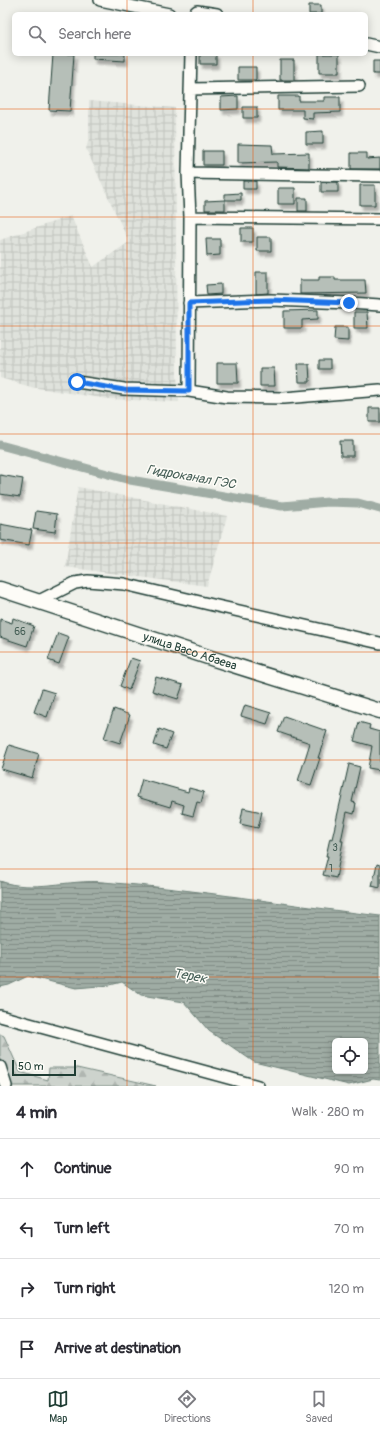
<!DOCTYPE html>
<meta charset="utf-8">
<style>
body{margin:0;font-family:Pangolin,sans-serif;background:#f7f7f7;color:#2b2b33}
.controls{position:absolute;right:12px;bottom:12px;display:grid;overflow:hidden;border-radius:6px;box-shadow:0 2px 10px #0003}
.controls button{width:36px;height:36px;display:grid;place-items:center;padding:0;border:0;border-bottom:1px solid #e1e1e2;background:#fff;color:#2b2b33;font:20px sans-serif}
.scale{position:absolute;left:12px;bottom:10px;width:64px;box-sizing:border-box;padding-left:4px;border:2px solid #1f3d34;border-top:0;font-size:11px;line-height:14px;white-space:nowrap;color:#1f3d34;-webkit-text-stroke:3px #fdfcf7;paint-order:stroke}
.stop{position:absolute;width:12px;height:12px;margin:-9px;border:3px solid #1a73e8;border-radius:50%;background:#fff}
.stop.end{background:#1a73e8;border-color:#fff;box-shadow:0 1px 4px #0008}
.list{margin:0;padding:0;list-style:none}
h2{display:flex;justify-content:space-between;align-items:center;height:52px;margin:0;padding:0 16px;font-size:17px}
h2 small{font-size:13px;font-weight:400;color:#7c7c81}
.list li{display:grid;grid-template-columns:26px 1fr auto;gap:12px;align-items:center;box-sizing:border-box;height:60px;padding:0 16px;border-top:1px solid #e1e1e2}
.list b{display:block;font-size:15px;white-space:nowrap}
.list em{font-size:13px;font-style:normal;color:#7c7c81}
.icon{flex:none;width:22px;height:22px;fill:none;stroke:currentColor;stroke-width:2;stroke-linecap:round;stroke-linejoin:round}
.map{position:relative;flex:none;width:380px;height:1086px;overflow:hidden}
.search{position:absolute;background:#fff;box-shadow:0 2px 10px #0003;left:12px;right:12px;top:12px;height:44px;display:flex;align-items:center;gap:10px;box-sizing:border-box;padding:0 14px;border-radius:6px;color:#7c7c81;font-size:15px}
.sheet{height:292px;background:#fff}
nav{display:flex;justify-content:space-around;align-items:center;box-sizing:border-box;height:56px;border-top:1px solid #e1e1e2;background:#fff;font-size:11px;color:#7c7c81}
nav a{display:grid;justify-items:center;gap:2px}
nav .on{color:#1f3d34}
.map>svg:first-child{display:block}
</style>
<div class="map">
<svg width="380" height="1086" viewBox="0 0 380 1086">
<defs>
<pattern id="industrial-grid" width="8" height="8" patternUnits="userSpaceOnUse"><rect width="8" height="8" fill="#dfe2dc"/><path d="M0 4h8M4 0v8" fill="none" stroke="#bfc3bd"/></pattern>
<pattern id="forest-firs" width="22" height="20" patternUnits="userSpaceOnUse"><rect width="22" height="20" fill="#cdd3cd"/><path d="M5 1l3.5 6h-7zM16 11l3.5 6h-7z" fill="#b0b6b1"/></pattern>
<pattern id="water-rules" width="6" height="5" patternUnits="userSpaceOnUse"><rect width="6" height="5" fill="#9faca4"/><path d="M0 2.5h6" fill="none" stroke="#818d86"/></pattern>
<filter id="shadow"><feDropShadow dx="2.5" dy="4.5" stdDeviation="1" flood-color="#0004"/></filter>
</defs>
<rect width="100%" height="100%" fill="#f0f1eb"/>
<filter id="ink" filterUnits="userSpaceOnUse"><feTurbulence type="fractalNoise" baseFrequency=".025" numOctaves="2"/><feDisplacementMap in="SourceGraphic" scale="8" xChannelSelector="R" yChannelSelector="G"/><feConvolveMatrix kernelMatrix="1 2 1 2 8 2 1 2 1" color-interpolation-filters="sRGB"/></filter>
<g filter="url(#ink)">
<path fill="url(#industrial-grid)" d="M89 101 175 108 177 376 179 402 108 399 31 387 0 378V240L71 216 93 267 129 242 86 149 89 138Z
M78 487 227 516 207 586 65 567Z"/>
<path fill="url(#forest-firs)" stroke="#768880" d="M0 1034 4 1036 20 1072 48 1080 49 1068H77L156 1086H11L0 1057Z"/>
<path fill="url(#water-rules)" stroke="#6c8077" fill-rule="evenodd" d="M0 881C32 893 69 879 103 882 195 889 288 905 380 916V1080L373 1079 349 1085 254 1062 209 1031 184 1002 141 995 122 982 110 985 76 988 28 976 9 985 0 987ZM335 1041H365V1071H335Z"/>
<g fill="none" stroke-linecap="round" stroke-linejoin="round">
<path stroke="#9faca4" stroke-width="9" d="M0 445 130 480 282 506 328 502 358 503 380 509"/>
</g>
<path fill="#b6bfb8" stroke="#1f3d34" filter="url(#shadow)" d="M309 5H321V14H309Z
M53 54H74L70 111 49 110Z
M93 54H125V61L93 59Z
M200 54H216V64H200Z
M319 54H339V73H319Z
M280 60H294V80H280Z
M373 61H380V74H373Z
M238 67H256V80H238Z
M238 96V109L221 110V97Z
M278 96H299V101H324V97H340V112L313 113V119L303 118V110H278Z
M243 107H257V118H243Z
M323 131V144H306V132Z
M238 144 272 145 273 154 309 153V168L277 167V162L238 163Z
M203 151H222V165H203Z
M351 153H367V159L380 158V169H351Z
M243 181H256V189H243Z
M321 182H338V192H321Z
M360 185H375V205H360Z
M278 188H295V204H278Z
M241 193V200H225V194Z
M298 198H307V211H298Z
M225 200V210H205V201Z
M241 228H253V242H241Z
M257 237H271V251H257Z
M206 239H220V255L207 256Z
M256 272H268V293L256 294Z
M319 277H335V280H365L366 293 300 294V280H319Z
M221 284V294L207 295 206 285Z
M318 310V319L302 320V328H284V311Z
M354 312H367L368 328H354Z
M335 327H348V341L334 340Z
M319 360H330V369H319Z
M217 363H237L238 383H217Z
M298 364H309L310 382H299Z
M260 368H274L275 386H260Z
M369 408H380V422H369Z
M340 441H353V456H341Z
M0 475 23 479 20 497 0 494Z
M36 511 57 514 55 532 33 529Z
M0 524 32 530 29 545 0 540Z
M13 618 34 626 27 646 0 637V619L12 623Z
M58 633 69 637 59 664 48 660Z
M131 658 140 661 129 690 120 686Z
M156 677 183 685 178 699 152 691Z
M42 689 55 693 47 717 34 712Z
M245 705 271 713 267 724 241 716Z
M114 709 130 715 120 743 104 738Z
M284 716 327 731 318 758H320L311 785 298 781 310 743 278 732Z
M359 722 370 725 369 729 380 732V770L368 768 372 746 354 741Z
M159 729 172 734 166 749 154 745Z
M9 745 39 754 32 778 1 769Z
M349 764 360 767 352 802 356 803 354 814 347 812 341 841H343L336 878 323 875 328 856H326L330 838 332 839Z
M142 779 188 792 189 788 204 792 201 803 197 802 193 816 182 813 184 805 172 801 170 807 137 797Z
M243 808 262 812 258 828 240 824Z
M377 864 380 865V888L372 886Z"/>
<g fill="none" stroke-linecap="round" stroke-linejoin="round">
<g stroke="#1f3d34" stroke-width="14">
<path id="minor" d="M100 0 169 14
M194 14 197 11 217 14
M366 44 380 47
M190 89 359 86
M188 173 380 176
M190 217 380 219
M189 303 271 300 349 303 380 305
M77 382 124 389 189 391 227 397 284 398 380 390
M189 391 190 217 188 173 191 54
M39 601 75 583 88 581 124 584 217 606 380 643
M0 1016 258 1086
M0 1067 6 1086"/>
</g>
<g stroke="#1f3d34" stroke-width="17">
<g id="major">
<path id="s1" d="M0 589 214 659 380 711"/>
</g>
</g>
<use href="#minor" stroke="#fdfcf7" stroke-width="11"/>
<use href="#major" stroke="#fdfcf7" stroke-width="14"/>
</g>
</g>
<g fill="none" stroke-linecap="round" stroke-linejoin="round" filter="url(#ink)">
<path stroke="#1a73e8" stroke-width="5" d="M77 382 124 390 189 391V303L271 300 349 303"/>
</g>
<path fill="none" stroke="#e8590c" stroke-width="1" stroke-opacity="0.55" d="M127 0V14M253 0V14M127 54V1086M253 54V1086M0 109H380M0 217H380M0 326H380M0 434H380M0 543H380M0 652H380M0 760H380M0 869H380M0 977H380"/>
<g text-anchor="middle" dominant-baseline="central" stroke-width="3" stroke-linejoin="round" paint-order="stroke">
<g font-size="10" fill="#455e55">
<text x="20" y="632">66</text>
<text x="335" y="848">3</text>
<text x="331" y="869">1</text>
</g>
<g font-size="12" fill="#1f3d34" stroke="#fdfcf7">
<text stroke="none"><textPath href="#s1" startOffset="200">улица Васо Абаева</textPath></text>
</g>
<g font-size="13" font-style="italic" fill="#455e56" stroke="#fdfcf7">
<text transform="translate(191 477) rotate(10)">Гидроканал ГЭС</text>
<text transform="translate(190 976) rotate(10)">Терек</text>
</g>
</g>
</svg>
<div class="controls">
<button><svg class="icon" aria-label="locate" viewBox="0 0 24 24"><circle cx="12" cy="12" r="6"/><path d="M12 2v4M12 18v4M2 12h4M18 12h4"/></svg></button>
</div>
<div class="scale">50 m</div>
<div class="stop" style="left:77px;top:382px"></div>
<div class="stop end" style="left:349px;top:303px"></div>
<div class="search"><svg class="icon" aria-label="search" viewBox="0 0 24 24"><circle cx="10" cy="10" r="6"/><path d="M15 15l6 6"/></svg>Search here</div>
</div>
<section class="sheet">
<h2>4 min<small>Walk · 280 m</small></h2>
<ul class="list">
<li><svg class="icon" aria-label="ahead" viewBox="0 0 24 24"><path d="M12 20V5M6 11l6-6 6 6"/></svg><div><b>Continue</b></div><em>90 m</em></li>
<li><svg class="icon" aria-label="left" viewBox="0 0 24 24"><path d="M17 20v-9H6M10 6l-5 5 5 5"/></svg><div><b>Turn left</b></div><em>70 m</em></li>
<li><svg class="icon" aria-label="right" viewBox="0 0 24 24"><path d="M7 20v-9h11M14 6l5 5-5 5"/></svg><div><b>Turn right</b></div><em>120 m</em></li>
<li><svg class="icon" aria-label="arrive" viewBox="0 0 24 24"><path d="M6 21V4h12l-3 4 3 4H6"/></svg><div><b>Arrive at destination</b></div></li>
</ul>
</section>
<nav>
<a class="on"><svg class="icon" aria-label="map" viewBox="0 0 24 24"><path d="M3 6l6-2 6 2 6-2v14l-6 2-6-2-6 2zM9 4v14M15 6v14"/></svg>Map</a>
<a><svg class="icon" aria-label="directions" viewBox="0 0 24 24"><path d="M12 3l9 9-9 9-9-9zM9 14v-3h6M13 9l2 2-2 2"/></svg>Directions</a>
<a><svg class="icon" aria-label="saved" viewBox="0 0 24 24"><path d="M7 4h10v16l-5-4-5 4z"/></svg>Saved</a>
</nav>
